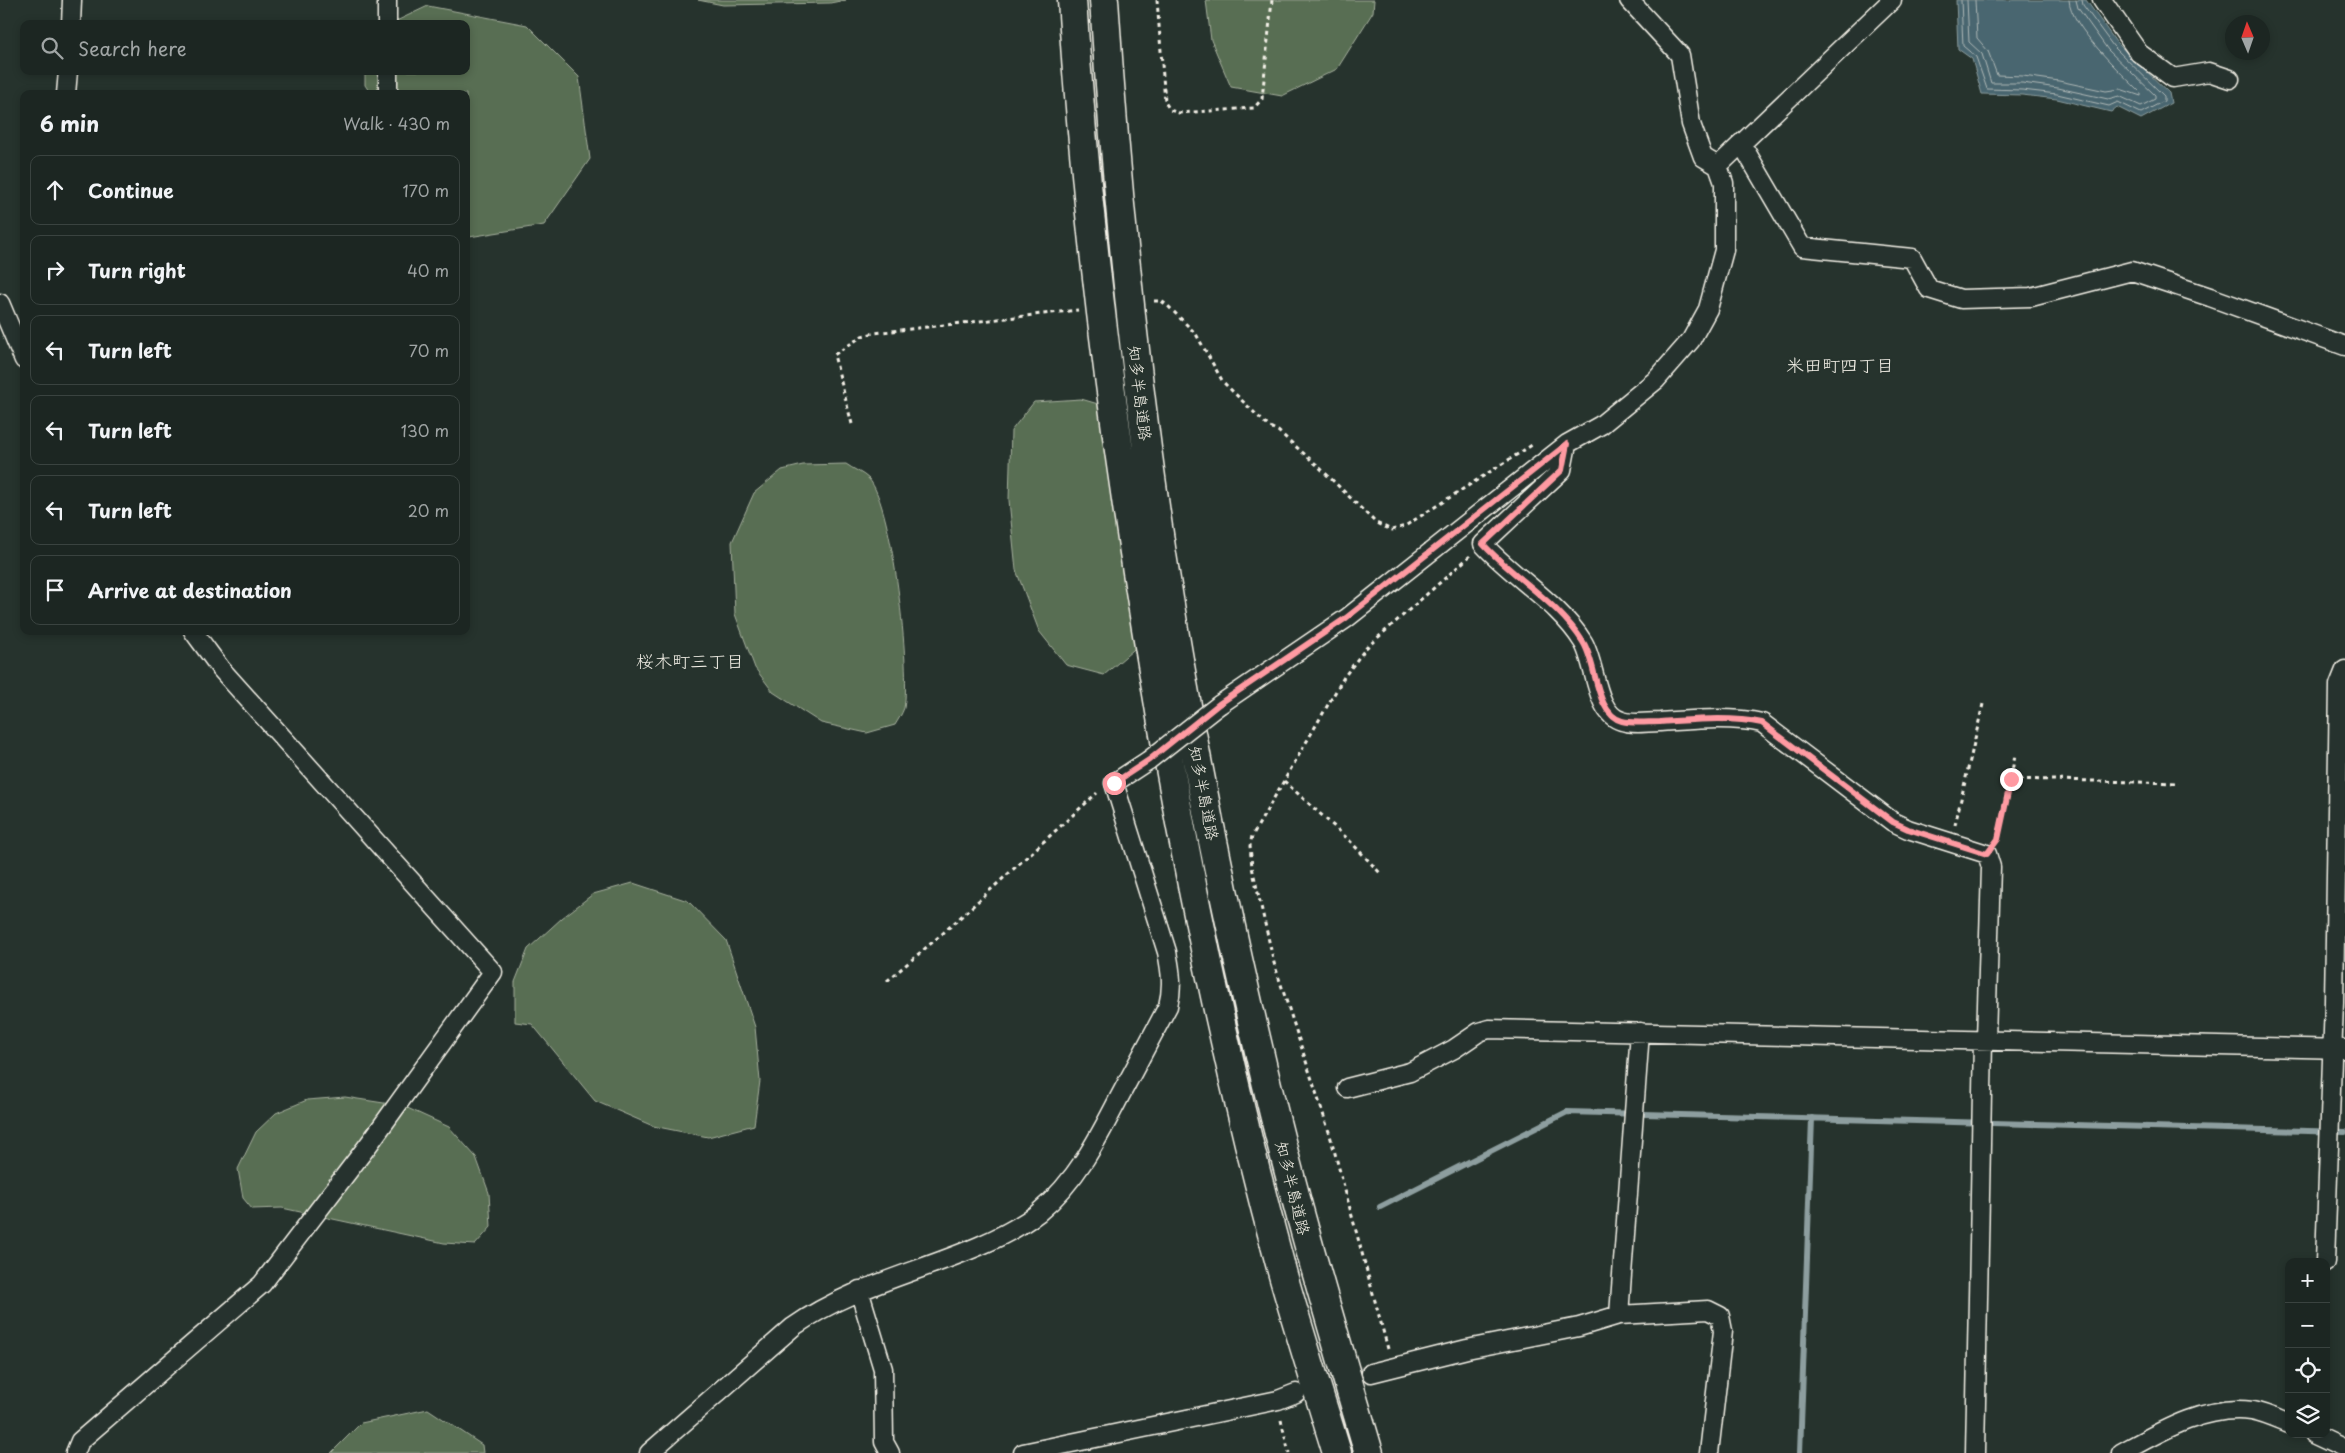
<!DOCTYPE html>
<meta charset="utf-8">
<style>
body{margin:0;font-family:"Playpen Sans","Klee One",sans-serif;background:#252e2a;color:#f1f3f6}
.controls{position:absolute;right:15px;bottom:15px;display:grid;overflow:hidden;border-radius:10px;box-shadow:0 2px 8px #0003}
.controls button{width:45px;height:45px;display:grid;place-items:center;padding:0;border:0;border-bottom:1px solid #3a4340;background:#1c2622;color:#f1f3f6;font:25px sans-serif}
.compass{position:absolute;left:2225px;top:15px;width:45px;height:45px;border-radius:50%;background:#1c2622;box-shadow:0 2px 8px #0003;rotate:358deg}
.stop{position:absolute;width:15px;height:15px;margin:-11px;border:4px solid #ff9aa2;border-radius:50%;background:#fff}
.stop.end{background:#ff9aa2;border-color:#fff;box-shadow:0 1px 5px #0008}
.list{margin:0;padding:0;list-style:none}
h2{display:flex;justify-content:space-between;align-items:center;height:65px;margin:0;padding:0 20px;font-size:21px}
h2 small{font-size:16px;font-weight:400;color:#a0a5a5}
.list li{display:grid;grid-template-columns:32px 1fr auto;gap:15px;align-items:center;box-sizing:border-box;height:70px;margin:0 10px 10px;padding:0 10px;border:1px solid #3a4340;border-radius:10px}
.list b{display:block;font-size:19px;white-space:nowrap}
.list em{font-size:16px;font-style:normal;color:#a0a5a5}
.icon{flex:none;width:28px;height:28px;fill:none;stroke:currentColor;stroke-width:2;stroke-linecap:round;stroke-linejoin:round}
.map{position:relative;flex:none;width:2345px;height:1453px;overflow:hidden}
.search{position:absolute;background:#1c2622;box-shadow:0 2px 8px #0003;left:20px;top:20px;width:450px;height:55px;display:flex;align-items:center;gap:12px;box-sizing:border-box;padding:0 18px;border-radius:10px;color:#a0a5a5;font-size:19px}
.panel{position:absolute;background:#1c2622;box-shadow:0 2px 8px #0003;left:20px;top:90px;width:450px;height:545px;border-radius:10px}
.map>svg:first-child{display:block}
</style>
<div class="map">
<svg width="2345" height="1453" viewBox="0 0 2345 1453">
<rect width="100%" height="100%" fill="#26332d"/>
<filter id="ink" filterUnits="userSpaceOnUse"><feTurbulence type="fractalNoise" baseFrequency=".02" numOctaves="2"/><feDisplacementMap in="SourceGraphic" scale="10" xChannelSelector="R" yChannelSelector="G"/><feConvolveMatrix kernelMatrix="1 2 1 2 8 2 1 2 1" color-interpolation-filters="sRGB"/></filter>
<g filter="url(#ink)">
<path fill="#586e53" stroke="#a6b09e" d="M698 0H846L830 3 723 5Z
M1206 0H1374L1373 12 1337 69 1282 96 1231 87 1211 40Z
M428 6 527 25 579 77 590 159 544 225 469 237 466 234V94H371L365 85V71H466V24H390Z
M1081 399 1153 420 1140 644 1104 675 1066 665 1039 631 1016 570 1009 500 1011 431 1034 402Z
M846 464C853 469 863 473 869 479 893 506 911 671 904 708 902 714 898 720 895 725L867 733 821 723 773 692 755 668 735 614 732 542 754 493 782 470 803 465Z
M633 883 688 901 726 940 755 1027 760 1081 754 1125 708 1137 653 1126 595 1101 532 1024 515 1022V982L528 949 562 918 593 894Z
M345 1097 403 1106 449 1127 476 1157 489 1193 491 1227 475 1245 444 1243 282 1208 252 1209 243 1198 238 1169 256 1132 276 1113 307 1100Z
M428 1409 482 1445 483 1453H331L361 1423Z"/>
<path fill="#49666f" stroke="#8d9e9f" d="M1956 0H2086L2116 42 2169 93 2171 103 2141 119 2117 107 2111 112 2057 99 2022 95 1982 94 1972 59 1958 49Z"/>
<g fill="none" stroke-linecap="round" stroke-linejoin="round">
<path stroke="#b0b9b8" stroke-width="1" d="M1961 0 1963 46 1976 57 1987 89 2022 90 2057 94 2109 106 2118 102 2141 113 2164 101V96L2113 46 2083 5 2082 0
M1967 0 1969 42 1982 54 1991 83H2022L2058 88 2108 99 2119 96 2141 106 2155 99V95L2108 50 2078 8 2076 0
M1975 0 1977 38 1988 51 1997 75 2023 76 2059 81 2106 91 2120 89 2141 96V93C2122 74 2070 26 2069 0"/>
<path stroke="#8d9e9f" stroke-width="6" d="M1380 1207 1567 1112 2345 1132
M1800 1453 1812 1118"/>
<path stroke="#455049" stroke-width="18" stroke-dasharray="18 9" stroke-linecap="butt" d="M1307 1390 1371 1373"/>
<g stroke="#f4f1e8" stroke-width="21">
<path id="street" d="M387 0V24
M2102 0 2139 53 2173 78 2209 72 2230 79
M71 24 72 0
M388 71V94
M66 94 68 71
M1741 143 1802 247 1912 258 1929 289 1961 299 2031 297 2132 271 2210 297 2345 346
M1718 166 1892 0
M0 303 24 360
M1567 444 1562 470 1483 544C1514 578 1559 603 1583 642 1596 663 1595 714 1622 721 1633 725 1647 722 1660 722 1693 720 1729 716 1762 723L1893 822 1908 829 1987 854 1991 867 1986 1040
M1219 705 1347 618 1567 444 1601 425 1656 380 1691 340 1708 309 1724 250V183L1718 166 1703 157 1691 124 1680 55 1629 0
M1347 1088 1410 1072 1454 1049 1479 1032 1489 1029 2345 1049
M2325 1262 2334 1002 2339 685 2345 670
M859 1290 883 1369 884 1442 890 1453
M1619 1315 1640 1032
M1371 1373 1467 1349 1579 1327 1619 1315 1708 1310 1720 1316 1723 1331 1709 1453
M2313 1434 2345 1449
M75 1453 80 1441 262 1284 369 1144 493 972 221 669 193 631
M649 1453 793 1327C850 1287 916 1273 979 1246 1000 1237 1020 1227 1038 1213 1076 1182 1098 1139 1120 1096 1136 1066 1152 1036 1168 1006 1173 987 1171 972 1167 952L1114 783 1149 760
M1023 1453 1278 1400 1296 1393
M1975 1453 1983 1040
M2121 1453C2159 1432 2206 1404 2252 1411 2264 1413 2277 1419 2289 1424"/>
</g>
<g stroke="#f4f1e8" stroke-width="31">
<path id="highway" d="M1072 0C1086 223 1115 444 1152 664 1186 870 1228 1074 1283 1275 1300 1335 1319 1394 1337 1453
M1104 0C1117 200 1137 401 1169 599 1193 751 1224 902 1259 1051 1290 1187 1330 1320 1369 1453"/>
</g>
<path stroke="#f4f1e8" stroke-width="3" stroke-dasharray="4 4" stroke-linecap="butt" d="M1157 0 1165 102 1170 110 1179 113 1254 108 1262 99 1272 0
M1154 301H1161L1167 305 1196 334 1223 382 1268 426 1278 431 1317 465 1376 523 1392 530 1405 526 1532 445
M852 424 834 355 862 336 874 333 1078 310
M2011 779 2179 783
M1284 781 1349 840 1382 875
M1955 825 1983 704
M1998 839 2015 756
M887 981 942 934 1097 793
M1388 1349 1330 1135 1274 963 1252 867 1250 846 1252 836 1344 677 1366 648 1470 556
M1281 1420 1289 1453"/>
<use href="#street" stroke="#26332d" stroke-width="18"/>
<use href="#highway" stroke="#26332d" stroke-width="28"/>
<g stroke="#f4f1e8" stroke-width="21" stroke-linecap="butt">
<path id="street-bridge" d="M1149 760 1219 705"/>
</g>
<use href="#street-bridge" stroke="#26332d" stroke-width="18"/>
</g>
</g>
<g fill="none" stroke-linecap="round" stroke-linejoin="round" filter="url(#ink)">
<path stroke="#ff9aa2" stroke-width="6" d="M1114 783 1149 760 1219 704 1346 618 1567 444 1562 470 1483 544C1514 578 1559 603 1583 642 1597 663 1595 714 1622 721 1634 724 1647 722 1660 722 1693 720 1729 716 1762 723L1893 822 1908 829 1987 854 1998 839 2011 779"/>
</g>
<g text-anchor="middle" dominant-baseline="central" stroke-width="4" stroke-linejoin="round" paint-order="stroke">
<g font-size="16" fill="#f4f1e8" stroke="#26332d">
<text transform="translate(1141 393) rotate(83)">知多半島道路</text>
<text transform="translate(1205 793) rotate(79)">知多半島道路</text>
<text transform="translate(1294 1188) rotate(76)">知多半島道路</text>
</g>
<g font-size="18" fill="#f4f1e8" stroke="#26332d">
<text x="1840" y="364">米田町四丁目</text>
<text x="690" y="660">桜木町三丁目</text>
</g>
</g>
</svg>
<div class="controls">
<button>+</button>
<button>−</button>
<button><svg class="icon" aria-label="locate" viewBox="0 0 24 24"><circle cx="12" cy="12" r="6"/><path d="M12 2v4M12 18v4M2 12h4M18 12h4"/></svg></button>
<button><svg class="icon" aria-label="layers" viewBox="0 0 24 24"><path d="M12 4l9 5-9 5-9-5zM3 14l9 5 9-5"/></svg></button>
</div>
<svg class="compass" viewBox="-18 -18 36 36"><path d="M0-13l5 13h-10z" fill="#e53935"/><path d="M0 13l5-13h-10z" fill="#a0a5a5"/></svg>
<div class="stop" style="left:1114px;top:783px"></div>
<div class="stop end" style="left:2011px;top:779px"></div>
<div class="search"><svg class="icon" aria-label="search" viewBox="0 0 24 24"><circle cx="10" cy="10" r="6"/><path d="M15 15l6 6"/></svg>Search here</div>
<section class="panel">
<h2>6 min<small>Walk · 430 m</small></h2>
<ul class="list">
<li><svg class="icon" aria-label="ahead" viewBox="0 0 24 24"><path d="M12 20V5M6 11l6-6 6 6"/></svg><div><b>Continue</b></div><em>170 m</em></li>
<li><svg class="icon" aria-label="right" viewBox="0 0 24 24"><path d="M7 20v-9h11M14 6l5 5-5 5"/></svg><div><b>Turn right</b></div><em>40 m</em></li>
<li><svg class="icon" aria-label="left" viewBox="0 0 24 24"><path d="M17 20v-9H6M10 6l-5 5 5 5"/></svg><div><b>Turn left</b></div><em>70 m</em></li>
<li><svg class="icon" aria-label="left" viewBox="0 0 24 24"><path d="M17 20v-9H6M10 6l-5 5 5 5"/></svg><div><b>Turn left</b></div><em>130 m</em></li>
<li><svg class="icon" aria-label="left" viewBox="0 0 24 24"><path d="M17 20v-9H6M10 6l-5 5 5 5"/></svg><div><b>Turn left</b></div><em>20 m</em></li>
<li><svg class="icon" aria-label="arrive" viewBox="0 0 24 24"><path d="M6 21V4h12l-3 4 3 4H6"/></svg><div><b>Arrive at destination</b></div></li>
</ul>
</section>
</div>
